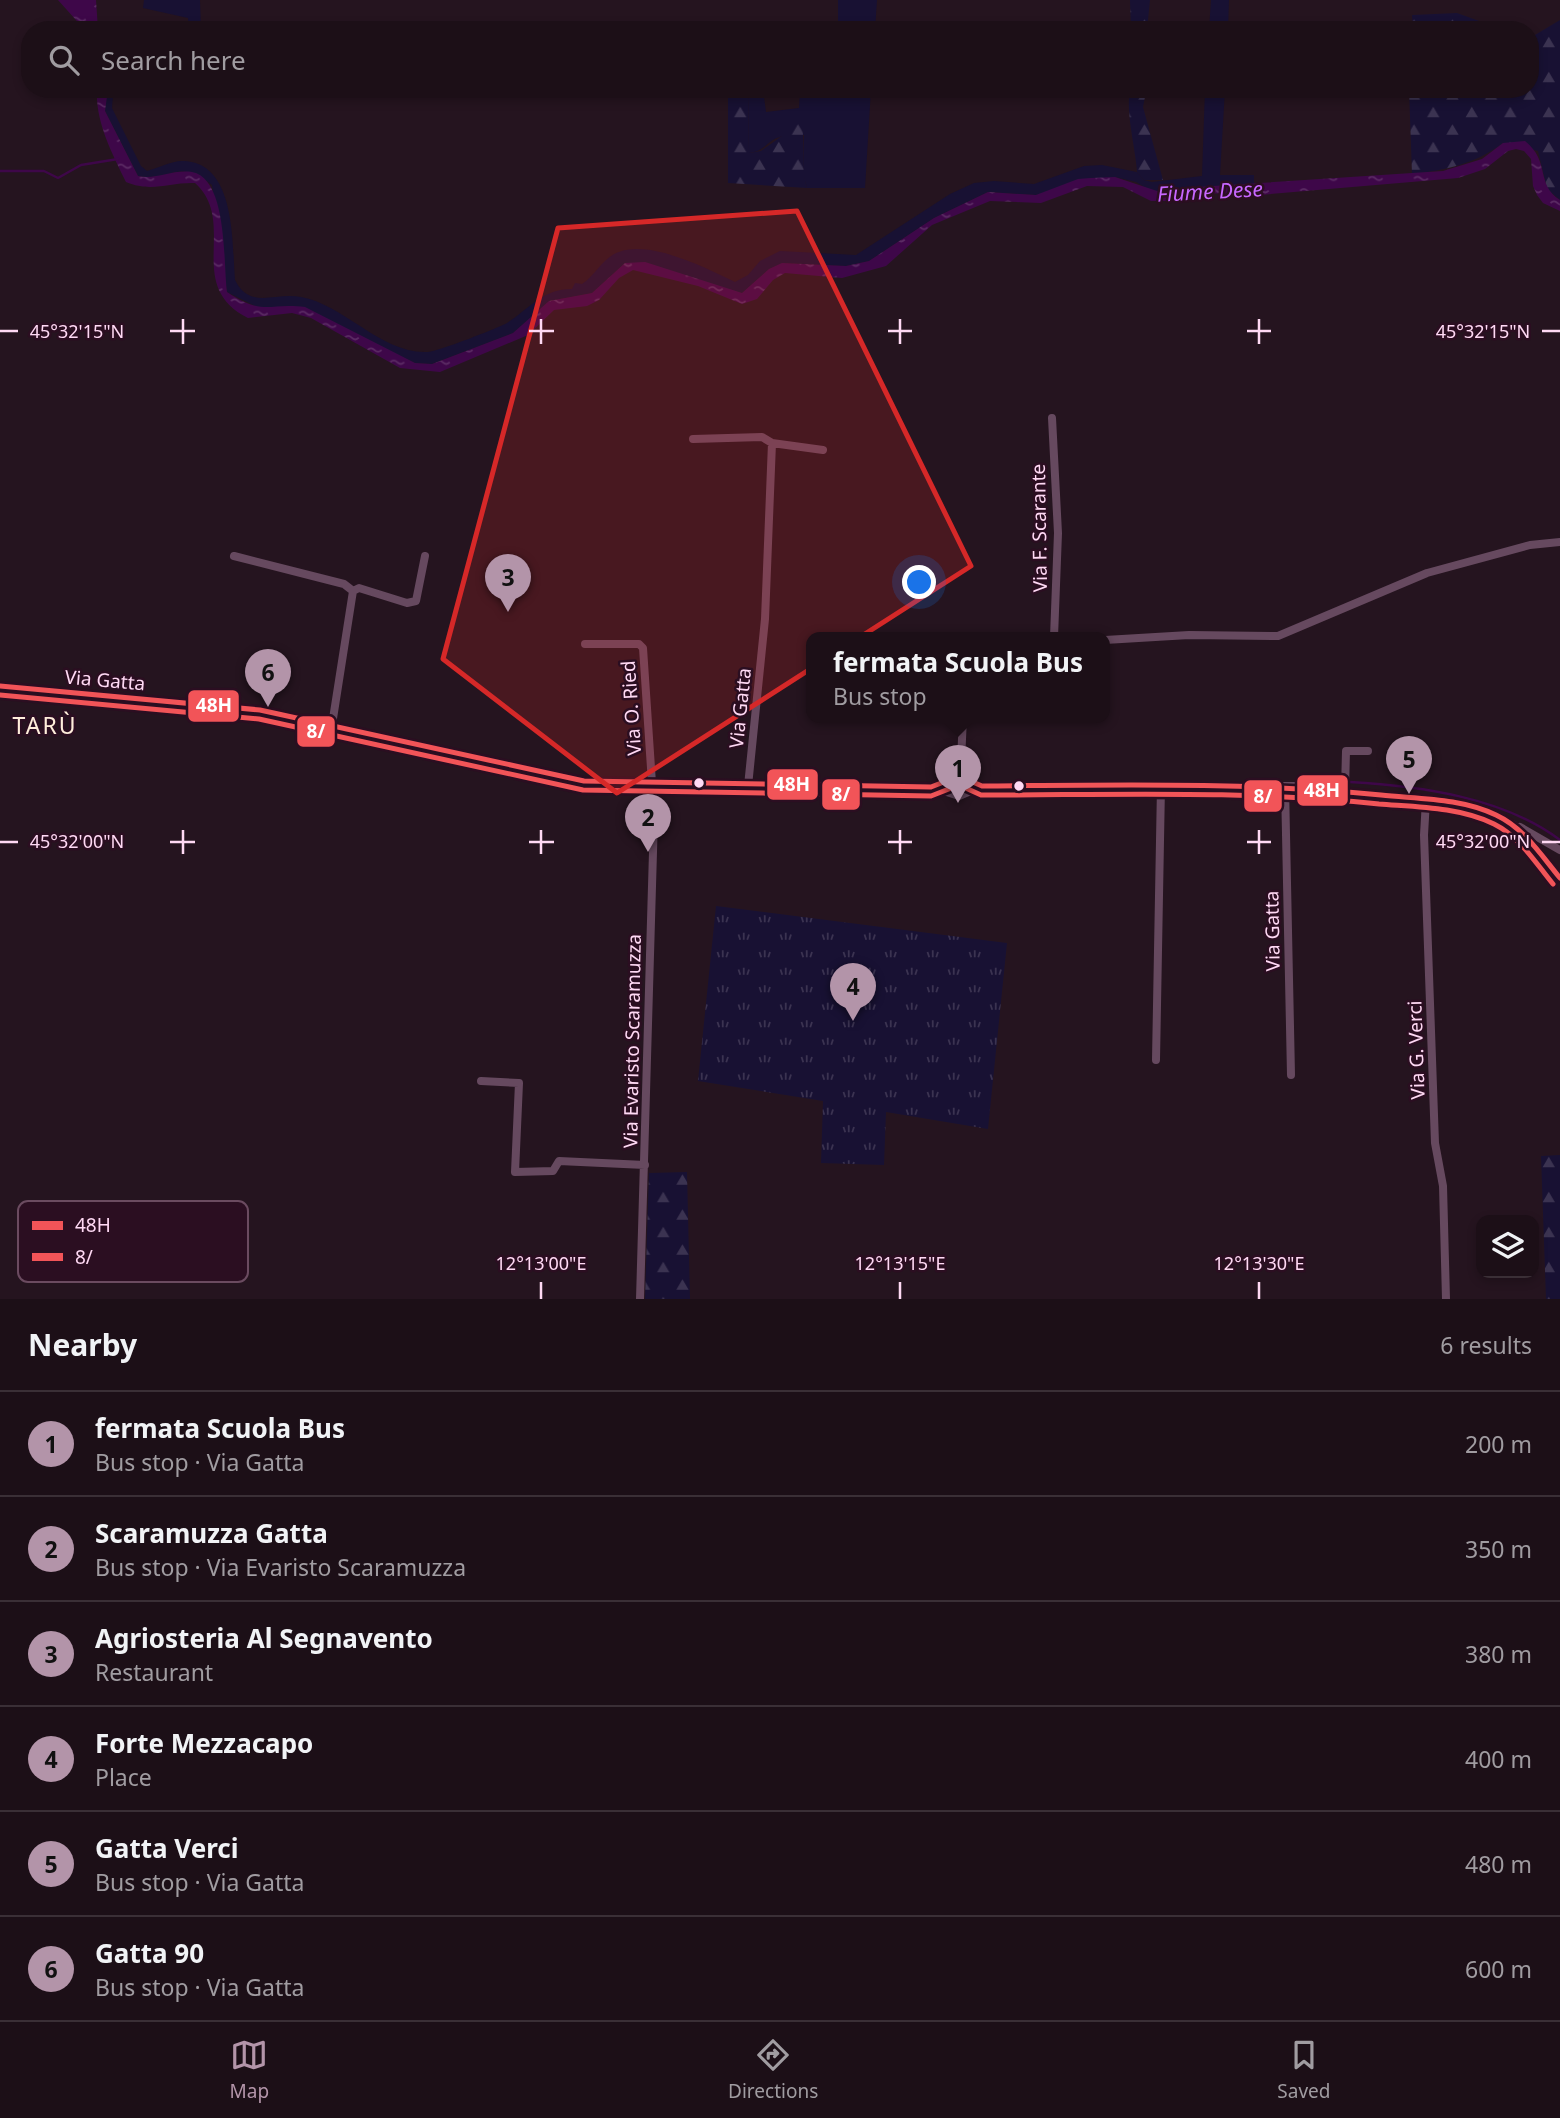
<!DOCTYPE html>
<meta charset="utf-8">
<style>
body{margin:0;font-family:"Noto Sans",sans-serif;background:#251820;color:#f1f3f6}
.controls{position:absolute;right:21px;bottom:21px;display:grid;overflow:hidden;border-radius:14px;box-shadow:0 4px 10px #0003}
.controls button{width:63px;height:63px;display:grid;place-items:center;padding:0;border:0;border-bottom:2px solid #3a2f36;background:#1c0f17;color:#f1f3f6;font:35px sans-serif}
.you{position:absolute;left:920px;top:583px;width:24px;height:24px;margin:-18px;border:5px solid #fff;border-radius:50%;background:#1a73e8;box-shadow:0 0 0 10px #1a73e833}
.badge{display:grid;place-items:center;width:46px;height:46px;border-radius:50%;background:#b394a9;color:#111;font-size:23px;font-weight:700}
.pin{position:absolute;translate:-50% -58px;filter:drop-shadow(0 2px 4px #0008)}
.pin::after{content:'';position:absolute;top:37px;width:24px;height:21px;background:inherit;clip-path:polygon(0 0,100% 0,50% 100%)}
.popup{position:absolute;left:806px;top:632px;width:304px;height:91px;box-sizing:border-box;display:grid;place-content:center;border-radius:14px;background:#1c0f17;filter:drop-shadow(0 2px 5px #0005);font-size:23px;white-space:nowrap;color:#a09ca1}
.popup b{font-size:26px;color:#f1f3f6}
.popup::after{content:'';position:absolute;left:50%;top:100%;margin-left:-14px;border:14px solid transparent;border-top-color:#1c0f17}
.list{margin:0;padding:0;list-style:none}
h2{display:flex;justify-content:space-between;align-items:center;height:91px;margin:0;padding:0 28px;font-size:30px}
h2 small{font-size:23px;font-weight:400;color:#a09ca1}
.list li{display:grid;grid-template-columns:46px 1fr auto;gap:21px;align-items:center;box-sizing:border-box;height:105px;padding:0 28px;border-top:2px solid #3a2f36}
.list b{display:block;font-size:26px;white-space:nowrap}
.list p{margin:0;font-size:23px;white-space:nowrap;color:#a09ca1}
.list em{font-size:23px;font-style:normal;color:#a09ca1}
.icon{flex:none;width:38px;height:38px;fill:none;stroke:currentColor;stroke-width:2;stroke-linecap:round;stroke-linejoin:round}
.map{position:relative;flex:none;width:1560px;height:1299px;overflow:hidden}
.search{position:absolute;background:#1c0f17;box-shadow:0 4px 10px #0003;left:21px;right:21px;top:21px;height:77px;display:flex;align-items:center;gap:18px;box-sizing:border-box;padding:0 24px;border-radius:28px;color:#a09ca1;font-size:26px}
.sheet{height:721px;background:#1c0f17}
nav{display:flex;justify-content:space-around;align-items:center;box-sizing:border-box;height:98px;border-top:2px solid #3a2f36;background:#1c0f17;font-size:19px;color:#a09ca1}
nav a{display:grid;justify-items:center;gap:4px}
nav .on{color:#b394a9}
.map>svg:first-child{display:block}
</style>
<div class="map">
<svg width="1560" height="1299" viewBox="0 0 1560 1299">
<defs>
<pattern id="forest-firs" width="22" height="20" patternUnits="userSpaceOnUse" patternTransform="scale(1.75)"><rect width="22" height="20" fill="#181133"/><path d="M5 1l3.5 6h-7zM16 11l3.5 6h-7z" fill="#3b3351"/></pattern>
<pattern id="park-tufts" width="24" height="20" patternUnits="userSpaceOnUse" patternTransform="scale(1.75)"><rect width="24" height="20" fill="#181133"/><path d="M3 7l-1-3M5 7V3M7 7l1-3M15 17l-1-3M17 17v-4M19 17l1-3" fill="none" stroke="#3b3351"/></pattern>
<pattern id="water-ripples" width="26" height="14" patternUnits="userSpaceOnUse" patternTransform="scale(1.75)"><rect width="26" height="14" fill="#3e0749"/><path d="M2 4q2-2 4 0t4 0M15 11q2-2 4 0t4 0" fill="none" stroke="#5b2b64"/></pattern>
</defs>
<rect width="100%" height="100%" fill="#25141f"/>
<path fill="#181133" d="M144 0H200L201 30H189L188 18 143 8Z
M838 0H877L875 30H806L838 23Z
M1211 0H1229L1228 30H1209Z
M748 89H763L766 112 799 108 800 89H871L865 188H807L803 174 804 135C797 135 787 134 780 137 766 141 766 151 749 153Z
M1205 89H1225L1220 175H1254V184L1153 192 1136 182 1115 177 1036 195 988 192 934 218 869 261 846 266 783 263 769 269 742 293 625 263 592 293 549 301 513 333 432 364 415 363 292 306 261 309 227 292 212 185C177 157 172 182 138 176L105 111 106 96 113 95 112 108 141 166 147 171C158 168 173 160 184 161 236 163 232 243 235 280 250 310 274 292 301 297 343 304 382 354 427 352 437 352 498 328 507 323 530 308 543 289 572 289L575 283 582 284C596 275 603 257 619 252 651 240 706 268 735 282L748 275 760 261 780 251 856 255 950 194 974 183 994 181 1034 184 1084 166 1102 165 1137 172 1144 180 1152 182 1202 176Z"/>
<path fill="url(#forest-firs)" d="M1130 0H1150L1147 30H1131Z
M1457 13 1504 30H1413L1412 15Z
M1560 20V200L1547 189 1538 151 1503 143C1475 164 1446 170 1412 174L1409 89H1530V38Z
M728 89H748L749 153 761 151 782 136 785 118H801C806 142 800 165 807 188L728 183Z
M1131 89H1166V93L1146 92 1143 107 1163 180H1144L1137 172C1136 150 1124 106 1131 89Z
M1560 1155V1299H1546L1541 1156Z
M687 1172 690 1299H645L649 1173Z"/>
<path fill="url(#park-tufts)" d="M716 906 1007 943 988 1129 886 1112 884 1165 821 1163 823 1101 698 1081Z"/>
<path fill="url(#water-ripples)" d="M58 0H96L98 30H85Z
M97 89H108L105 111 138 176C157 180 172 169 192 172 228 179 223 263 227 292 264 317 269 302 305 307L415 363 432 364 513 333 549 301 592 293 625 263 645 262 742 293 769 269 782 263 846 266 869 261 934 218 988 192 1036 195 1078 179 1091 178 1115 177 1160 192 1198 187 1443 171 1482 159 1503 143 1525 141C1551 162 1535 184 1560 200V211L1543 203 1537 195 1533 186 1531 159 1524 151 1516 149 1508 151 1485 169 1458 178 1259 195 1203 193 1169 201H1151L1123 187 1087 186 1041 203 990 201 932 225 886 266 842 278 785 273 773 280 757 299 742 304 698 286 633 270 619 278 599 300 587 306 554 310 528 335 440 372 400 368 311 318 292 313 248 318C183 285 239 223 195 183 169 182 152 193 126 182 112 153 95 121 97 89Z"/>
<g fill="none" stroke-linecap="round" stroke-linejoin="round">
<path stroke="#3e0749" stroke-width="2.5" d="M0 171H44L58 178 81 165 118 159
M0 696 259 718 579 788 930 795
M1350 782C1419 786 1503 797 1560 840
M1313 783 1342 782
M988 794H1282
M1288 794 1310 793 1311 790"/>
<path stroke="#66495f" stroke-width="8" d="M1052 418 1058 533 1054 637
M693 439 762 437 772 443 823 450
M234 556 344 584 353 591 332 725
M353 591 359 588 407 603 416 601 425 556
M1105 640 1189 635 1278 636 1427 573 1530 545 1560 542
M585 644H639L643 648 652 783
M0 686 260 710 584 781 797 787H931L959 796 982 786
M963 717 961 761 963 777
M748 786 765 619 772 443
M933 786 959 776 982 786H1298L1461 805 1490 812 1514 825 1560 878
M1285 786 1291 1075
M1345 790 1346 751H1368
M1426 800 1424 835 1435 1143 1443 1186 1446 1299
M1520 827 1560 850
M1156 1060 1161 786
M481 1081 519 1083 515 1172 553 1171 559 1161 645 1165
M640 1299 655 783"/>
<g stroke="#2b0e21" stroke-width="10">
<path id="bus-1" d="M0 686 260 710 584 781 931 787 959 776 982 786C1115 785 1248 782 1381 795 1419 799 1461 798 1496 815 1524 828 1541 855 1560 878"/>
</g>
<g stroke="#2b0e21" stroke-width="10">
<path id="bus-2" d="M0 695 259 719 583 790 931 796 959 785 981 795C1114 795 1247 790 1379 804 1417 807 1459 807 1494 824 1520 837 1535 862 1553 884"/>
</g>
<use href="#bus-1" stroke="#f25458" stroke-width="5"/>
<use href="#bus-2" stroke="#f25458" stroke-width="5"/>
</g>
<path fill="#d62828" fill-opacity="0.2" stroke="#d62828" stroke-width="5" stroke-linejoin="round" d="M797 211 971 566 617 793 443 659 558 228Z"/>
<path fill="none" stroke="#ffd9f4" stroke-width="2.5" d="M183 319V344M541 319V344M900 319V344M1259 319V344M0 331H18M170 331H195M529 331H554M888 331H912M1247 331H1271M1542 331H1560M183 830V854M541 830V854M900 830V854M1259 830V854M0 842H18M170 842H195M529 842H554M888 842H912M1247 842H1271M1542 842H1560M541 1282V1299M900 1282V1299M1259 1282V1299"/>
<g fill="#ffd9f4" stroke="#2b0e21" stroke-width="2.5">
<circle cx="699" cy="783" r="6"/>
<circle cx="1019" cy="786" r="6"/>
</g>
<g text-anchor="middle" dominant-baseline="central" stroke-width="5" stroke-linejoin="round" paint-order="stroke">
<g font-size="19" fill="#ffd9f4" stroke="#2b0e21">
<text transform="translate(1039 528) rotate(-91)">Via F. Scarante</text>
<text transform="translate(105 680) rotate(5)">Via Gatta</text>
<text transform="translate(631 708) rotate(-94)">Via O. Ried</text>
<text transform="translate(740 708) rotate(-84)">Via Gatta</text>
<text transform="translate(1272 931) rotate(-91)">Via Gatta</text>
<text transform="translate(632 1041) rotate(-89)">Via Evaristo Scaramuzza</text>
<text transform="translate(1416 1050) rotate(-92)">Via G. Verci</text>
</g>
<g font-size="21" font-style="italic" fill="#c867ff" stroke="#2b0e21">
<text transform="translate(1210 191) rotate(-3)">Fiume Dese</text>
</g>
<g font-size="23" letter-spacing="2" fill="#ffeedb" stroke="#2b0e21">
<text x="45" y="725">TARÙ</text>
</g>
</g>
<rect x="18" y="1201" width="230" height="81" rx="10" fill="#2b0e21" stroke="#6b4b60" stroke-width="2"/>
<rect x="32" y="1221" width="31" height="9" fill="#f25458"/>
<rect x="32" y="1253" width="31" height="8" fill="#f25458"/>
<g font-size="19" fill="#ffd9f4">
<text x="75" y="1232">48H</text>
<text x="75" y="1264">8/</text>
</g>
<g font-size="18" text-anchor="middle" fill="#ffd9f4" stroke="#2b0e21" stroke-width="5" stroke-linejoin="round" paint-order="stroke">
<text x="77" y="338">45°32'15"N</text>
<text x="1483" y="338">45°32'15"N</text>
<text x="77" y="848">45°32'00"N</text>
<text x="1483" y="848">45°32'00"N</text>
<text x="541" y="1270">12°13'00"E</text>
<text x="900" y="1270">12°13'15"E</text>
<text x="1259" y="1270">12°13'30"E</text>
</g>
<g stroke="#2b0e21" stroke-width="2.5">
<rect x="187" y="689" width="53" height="34" rx="7" fill="#f25458"/>
<rect x="296" y="715" width="40" height="33" rx="7" fill="#f25458"/>
<rect x="766" y="768" width="53" height="33" rx="7" fill="#f25458"/>
<rect x="1296" y="774" width="53" height="33" rx="7" fill="#f25458"/>
<rect x="821" y="778" width="40" height="33" rx="7" fill="#f25458"/>
<rect x="1243" y="779" width="40" height="34" rx="7" fill="#f25458"/>
</g>
<g font-size="19" text-anchor="middle" font-weight="bold" fill="#fff">
<text x="214" y="712">48H</text>
<text x="316" y="738">8/</text>
<text x="792" y="791">48H</text>
<text x="1322" y="797">48H</text>
<text x="841" y="801">8/</text>
<text x="1263" y="803">8/</text>
</g>
</svg>
<div class="controls">
<button><svg class="icon" aria-label="layers" viewBox="0 0 24 24"><path d="M12 4l9 5-9 5-9-5zM3 14l9 5 9-5"/></svg></button>
</div>
<div class="you"></div>
<div class="pin badge" style="left:958px;top:803px">1</div>
<div class="popup"><b>fermata Scuola Bus</b>Bus stop</div>
<div class="pin badge" style="left:648px;top:852px">2</div>
<div class="pin badge" style="left:508px;top:612px">3</div>
<div class="pin badge" style="left:853px;top:1021px">4</div>
<div class="pin badge" style="left:1409px;top:794px">5</div>
<div class="pin badge" style="left:268px;top:707px">6</div>
<div class="search"><svg class="icon" aria-label="search" viewBox="0 0 24 24"><circle cx="10" cy="10" r="6"/><path d="M15 15l6 6"/></svg>Search here</div>
</div>
<section class="sheet">
<h2>Nearby<small>6 results</small></h2>
<ul class="list">
<li><span class="badge">1</span><div><b>fermata Scuola Bus</b><p>Bus stop · Via Gatta</p></div><em>200 m</em></li>
<li><span class="badge">2</span><div><b>Scaramuzza Gatta</b><p>Bus stop · Via Evaristo Scaramuzza</p></div><em>350 m</em></li>
<li><span class="badge">3</span><div><b>Agriosteria Al Segnavento</b><p>Restaurant</p></div><em>380 m</em></li>
<li><span class="badge">4</span><div><b>Forte Mezzacapo</b><p>Place</p></div><em>400 m</em></li>
<li><span class="badge">5</span><div><b>Gatta Verci</b><p>Bus stop · Via Gatta</p></div><em>480 m</em></li>
<li><span class="badge">6</span><div><b>Gatta 90</b><p>Bus stop · Via Gatta</p></div><em>600 m</em></li>
</ul>
</section>
<nav>
<a class="on"><svg class="icon" aria-label="map" viewBox="0 0 24 24"><path d="M3 6l6-2 6 2 6-2v14l-6 2-6-2-6 2zM9 4v14M15 6v14"/></svg>Map</a>
<a><svg class="icon" aria-label="directions" viewBox="0 0 24 24"><path d="M12 3l9 9-9 9-9-9zM9 14v-3h6M13 9l2 2-2 2"/></svg>Directions</a>
<a><svg class="icon" aria-label="saved" viewBox="0 0 24 24"><path d="M7 4h10v16l-5-4-5 4z"/></svg>Saved</a>
</nav>
